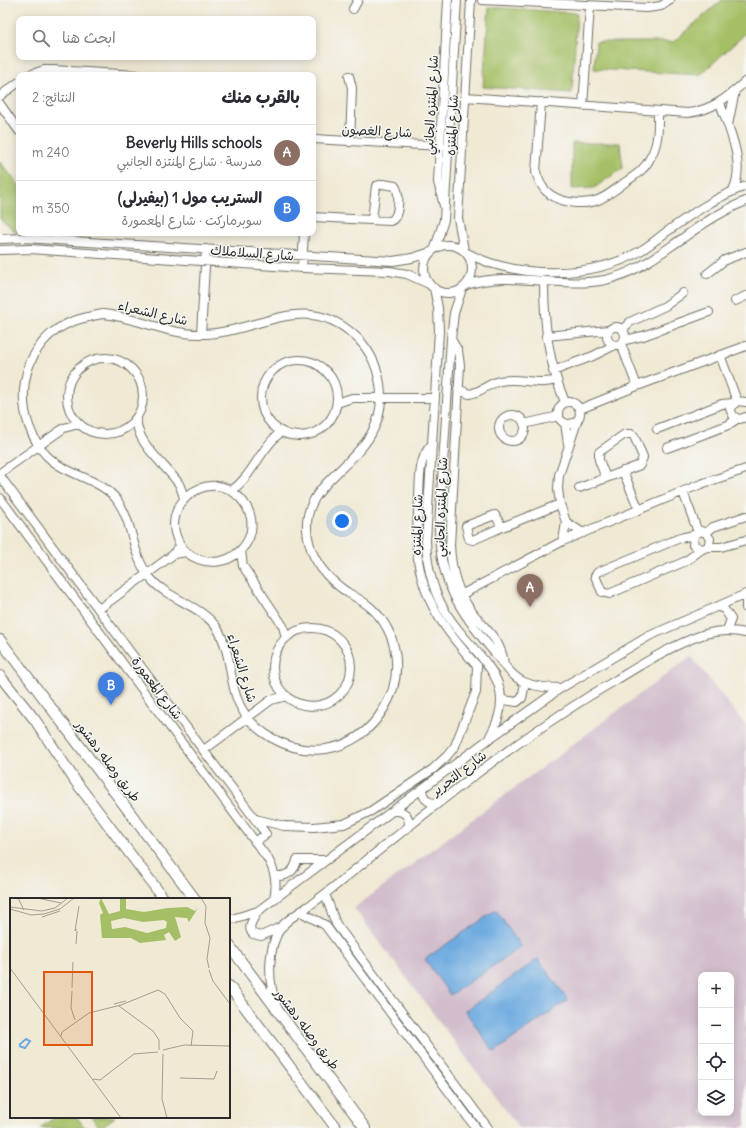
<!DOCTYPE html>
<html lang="ar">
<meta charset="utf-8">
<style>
body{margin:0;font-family:Delius,"Playpen Sans Arabic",sans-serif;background:#f7f7f7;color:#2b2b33;direction:rtl}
.controls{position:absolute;right:12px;bottom:12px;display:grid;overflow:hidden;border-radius:8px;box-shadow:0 2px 10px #0003}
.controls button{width:36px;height:36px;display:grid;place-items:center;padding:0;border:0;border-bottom:1px solid #e1e1e2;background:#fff;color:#2b2b33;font:20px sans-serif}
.you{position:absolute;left:342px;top:521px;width:14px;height:14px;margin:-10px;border:3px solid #fff;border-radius:50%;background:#1a73e8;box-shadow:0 0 0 6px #1a73e833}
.badge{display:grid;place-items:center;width:26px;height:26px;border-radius:50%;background:#d93025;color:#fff;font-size:13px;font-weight:700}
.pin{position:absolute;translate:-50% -33px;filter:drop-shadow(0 1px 2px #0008)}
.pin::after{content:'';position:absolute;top:21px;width:14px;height:12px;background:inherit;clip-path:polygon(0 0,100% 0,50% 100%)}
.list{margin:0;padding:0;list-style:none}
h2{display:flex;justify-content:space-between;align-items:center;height:52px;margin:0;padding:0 16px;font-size:17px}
h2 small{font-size:13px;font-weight:400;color:#7c7c81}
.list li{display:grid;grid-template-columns:26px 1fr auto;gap:12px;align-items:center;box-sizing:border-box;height:56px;padding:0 16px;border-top:1px solid #e1e1e2}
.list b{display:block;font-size:15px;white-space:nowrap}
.list p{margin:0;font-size:13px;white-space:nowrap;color:#7c7c81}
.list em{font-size:13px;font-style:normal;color:#7c7c81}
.icon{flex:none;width:22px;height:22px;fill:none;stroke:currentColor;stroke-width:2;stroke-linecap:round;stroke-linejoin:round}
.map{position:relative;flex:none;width:746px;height:1128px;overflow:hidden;direction:ltr}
.search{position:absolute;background:#fff;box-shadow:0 2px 10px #0003;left:16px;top:16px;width:300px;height:44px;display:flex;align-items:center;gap:10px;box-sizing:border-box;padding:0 14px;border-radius:8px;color:#7c7c81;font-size:15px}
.panel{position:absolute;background:#fff;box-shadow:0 2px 10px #0003;left:16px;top:72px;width:300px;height:164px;border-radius:8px;direction:rtl}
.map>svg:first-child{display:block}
</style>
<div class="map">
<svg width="746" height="1128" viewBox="0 0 746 1128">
<rect width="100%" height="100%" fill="#f6f6f2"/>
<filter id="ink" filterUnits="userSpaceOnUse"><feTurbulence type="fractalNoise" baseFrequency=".025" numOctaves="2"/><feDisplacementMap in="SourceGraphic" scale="8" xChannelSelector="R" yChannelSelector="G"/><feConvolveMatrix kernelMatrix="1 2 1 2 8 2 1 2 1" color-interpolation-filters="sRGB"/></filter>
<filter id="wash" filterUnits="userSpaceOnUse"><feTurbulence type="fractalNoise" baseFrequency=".012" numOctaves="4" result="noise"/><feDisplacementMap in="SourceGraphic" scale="16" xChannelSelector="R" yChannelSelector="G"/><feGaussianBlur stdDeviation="0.9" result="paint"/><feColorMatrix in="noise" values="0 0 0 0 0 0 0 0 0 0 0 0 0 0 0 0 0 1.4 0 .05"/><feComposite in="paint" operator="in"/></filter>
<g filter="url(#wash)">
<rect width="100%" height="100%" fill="#f0e9d4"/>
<path fill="#d1bdcc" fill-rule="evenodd" d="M691 656 746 726V1125L741 1128H519L354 908ZM701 975H731V1113H701Z"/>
<path fill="#a4bf65" stroke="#687548" d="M722 0H746V33L700 75 594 69 596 42H673Z
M489 7 577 13 572 93 483 87Z
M572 143H620L623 168 594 188 572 189Z
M0 162 19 185V232H15L0 219Z
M55 1117H77L85 1128H40Z
M92 1117H115L100 1128Z"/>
<path fill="#6eabe0" stroke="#4c6b86" d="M496 910 521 947 450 995 425 959Z
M538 959 568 1000 494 1052 465 1011Z"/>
</g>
<g filter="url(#ink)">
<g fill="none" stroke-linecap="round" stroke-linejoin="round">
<g stroke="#706e66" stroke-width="10">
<path id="minor" d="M482 0 647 8 661 6 670 0
M353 9 358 0
M29 75 44 70H53L137 75
M349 76 352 88 350 142
M0 96 19 82
M465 97 688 113C713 110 728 97 746 81
M541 102 536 172C538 179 541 186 546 191 558 203 583 206 598 200 608 196 616 189 624 183 634 176 645 170 650 158 659 143 658 128 658 111
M720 103C729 129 746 164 733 190
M0 104 19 131
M583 106 590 6
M728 125 735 91
M313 139 441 146
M444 206 438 182 448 0
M313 217 390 221C400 218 400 193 395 186L383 184 376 186 372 220
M0 239 24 238 393 261 412 258 431 252
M424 269a24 24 0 1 1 48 0a24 24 0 1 1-48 0Z
M435 248 444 220 457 0
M0 250 30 249 302 268 389 271 407 274 429 284
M464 250 458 218 471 0
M467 253C516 279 593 279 640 251 649 246 657 239 665 233 690 215 717 196 746 186
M302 268 304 233
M707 274 725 260 746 252
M544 281C544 324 548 362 565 402
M466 285C512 270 559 289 605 280 636 273 658 255 683 238 702 224 724 210 746 201
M434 288 438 308 439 331 426 541C427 568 433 593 448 616 475 658 523 680 490 736
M462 289 454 313 451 339 439 527C439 581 460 612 494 652 503 663 512 677 524 682 535 687 549 688 561 688
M735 301 746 296
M103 314C136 317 166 334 199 334 255 335 303 289 354 335 369 348 377 365 380 384 392 466 291 472 309 542 314 563 329 580 347 592 355 597 363 601 370 607 400 633 404 678 383 710 370 731 350 745 326 749 289 754 248 732 236 696 229 673 230 649 217 628 200 604 168 600 150 578 131 555 134 523 117 500 99 477 66 476 46 455 14 419 16 359 56 330 71 320 86 317 103 314Z
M607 336a9 9 0 1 1 18 0a9 9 0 1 1-18 0Z
M623 329 630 322 665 306 683 293
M201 334 206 249
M546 336 609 330
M451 339 458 351 460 365 450 545C451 568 456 590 470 609 484 629 501 638 504 664
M625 340 643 336 709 312
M621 344 637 386
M720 355 737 401
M67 396a38 38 0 1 1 76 0a38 38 0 1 1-76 0Z
M261 398a38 38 0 1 1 76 0a38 38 0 1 1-76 0Z
M553 371 593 356 615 345
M458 389 469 394C480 393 489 383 500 381 519 377 538 386 556 380
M558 413a11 11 0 1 1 22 0a11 11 0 1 1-22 0Z
M746 402 737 401 730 409 734 417 740 419 746 417
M337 403 352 398H435
M580 409 637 386 746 346
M499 428a13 13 0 1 1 26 0a13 13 0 1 1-26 0Z
M137 418C134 442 166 465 179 484 181 488 183 494 184 498
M565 423 568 444
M524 424 559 416
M657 429 722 404 733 403
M432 444C418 459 420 479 419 499 418 516 416 533 417 550 421 600 445 630 477 666
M667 448 728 425 737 419
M623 471 639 510
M0 473 64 428 78 424
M0 476 159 691 255 819 266 834 255 842
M579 488 606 478 599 460V452L625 434H631L634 436 643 457 640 465 606 478
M231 491C253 476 260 448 281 432
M683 492 698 532
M0 498 268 859C276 873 277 885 274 900
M495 515 502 527 473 540 469 539 466 526Z
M566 522 583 533
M502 527 560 504
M706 533 713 527 746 516
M694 535 680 538 598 572 595 576 602 592 609 594 686 561 702 549
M563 541 566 522 560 504 558 489 559 475 577 422
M708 547 710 539 706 533 701 531 694 535 693 545 702 549 708 547H721L746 540
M241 551 243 566 283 626 286 638
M174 554 186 552C226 583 274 534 240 498 207 462 149 513 186 552
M457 597 563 541 701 484 746 469
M719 607 724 609 731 619 727 630
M99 609 174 554 176 550
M273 667a39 39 0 1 1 78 0a39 39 0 1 1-78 0Z
M503 700 517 702 522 698 525 683
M204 750 271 700 287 696
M422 789C423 800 430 805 440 802
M394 811C404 810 410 816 409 827
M255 819 284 826 314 827 344 824 371 811 433 769 447 756 455 746 476 692 477 666
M275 876C287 877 295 871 297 860H326
M325 894 336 924 488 1128
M258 911C254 919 246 926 253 934L261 936 283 926
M301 912 325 925 476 1128
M229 920 258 911 489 739 561 688 649 636 746 594V608
M277 1007C268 984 266 948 282 926 289 918 302 911 310 905 323 896 334 887 346 877 432 807 520 736 616 680 644 663 674 644 705 634 719 630 732 630 746 633"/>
</g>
<g stroke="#706e66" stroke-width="12">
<path id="major" d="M0 640 195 899
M0 676 35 720 76 782 164 899
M229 945 365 1128
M229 986 336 1128"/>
</g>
<use href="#minor" stroke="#fff" stroke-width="8"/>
<use href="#major" stroke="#fff" stroke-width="10"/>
</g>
</g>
<g text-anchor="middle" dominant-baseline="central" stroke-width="3" stroke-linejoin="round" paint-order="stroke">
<g font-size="13" fill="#2b2b2b" stroke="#f6f6f2">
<text transform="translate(431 105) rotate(-87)">شارع المنتزه الجانبي</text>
<text transform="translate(452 125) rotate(-87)">شارع المنتزه</text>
<text transform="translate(377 131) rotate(3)">شارع الغصون</text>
<text transform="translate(252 253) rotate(4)">شارع السلاملاك</text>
<text transform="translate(153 313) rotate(13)">شارع الشعراء</text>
<text transform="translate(441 507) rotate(-88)">شارع المنتزه الجانبي</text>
<text transform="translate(417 525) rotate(-88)">شارع المنتزه</text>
<text transform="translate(242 668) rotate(73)">شارع الشعراء</text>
<text transform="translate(157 688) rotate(53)">شارع المعمورة</text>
<text transform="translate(108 761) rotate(53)">طريق وصله دهشور</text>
<text transform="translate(459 773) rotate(-37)">شارع التحرير</text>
<text transform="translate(307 1029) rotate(53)">طريق وصله دهشور</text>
</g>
</g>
<g transform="translate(10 898)">
<rect width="220" height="220" fill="#f0e9d4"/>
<path d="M91 0 99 16 110 13V0H116V11L134 14 158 10 177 9 185 13 188 10 179 24 177 20 165 19 171 39 165 43 159 34 154 37 156 42 130 45 121 40H92L90 17 93 15 89 5ZM114 20 133 24 154 22 157 24 156 30 137 35 115 29 102 31 101 23Z" fill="#a4bf65" fill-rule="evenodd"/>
<path fill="none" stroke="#6eabe0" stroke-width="2" d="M9 148 15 150 20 143 16 141 9 147"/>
<path fill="none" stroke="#a19d90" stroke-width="1" d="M8 0 14 12M27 0 51 5M191 0 196 8 195 25 200 40 197 61 199 70M0 9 32 13 45 10 58 0M0 11 21 17 34 16 50 11 64 0M32 19 50 13M67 31 65 33 69 8M66 46 67 33M0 70 111 220M199 72 203 83 220 106M62 90 63 64M62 93 61 110 65 122M104 106 116 103M109 108 143 133 149 142V152M51 138 52 134 79 115 111 107 148 92 155 96 170 120 183 133 181 148M153 152 174 147 220 148M153 156 152 201 157 220M170 180 204 181 207 173M83 181 90 182 124 156 148 154"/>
<path fill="#df570e" fill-opacity="0.15" stroke="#df570e" stroke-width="2" d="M34 74H82V147H34Z"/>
<rect width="220" height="220" fill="none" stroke="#2b2b2b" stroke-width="2"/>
</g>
</svg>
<div class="controls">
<button>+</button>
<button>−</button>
<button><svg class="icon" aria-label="locate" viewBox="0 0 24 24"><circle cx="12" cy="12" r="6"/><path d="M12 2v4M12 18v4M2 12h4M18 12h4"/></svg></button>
<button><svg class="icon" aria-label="layers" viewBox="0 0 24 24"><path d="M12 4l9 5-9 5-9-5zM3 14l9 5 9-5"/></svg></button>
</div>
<div class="you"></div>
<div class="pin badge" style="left:530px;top:607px;background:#8d6e63">A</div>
<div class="pin badge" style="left:111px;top:705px;background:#3f7fe0">B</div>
<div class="search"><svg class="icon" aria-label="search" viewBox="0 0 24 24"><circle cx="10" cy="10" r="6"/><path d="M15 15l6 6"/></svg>ابحث هنا</div>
<section class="panel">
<h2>بالقرب منك<small>النتائج: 2</small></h2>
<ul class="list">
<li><span class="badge" style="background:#8d6e63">A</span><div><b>Beverly Hills schools</b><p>مدرسة · شارع المنتزه الجانبي</p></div><em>240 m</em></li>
<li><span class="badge" style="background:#3f7fe0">B</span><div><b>الستريب مول 1 (بيفيرلى)</b><p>سوبرماركت · شارع المعمورة</p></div><em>350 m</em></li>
</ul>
</section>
</div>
